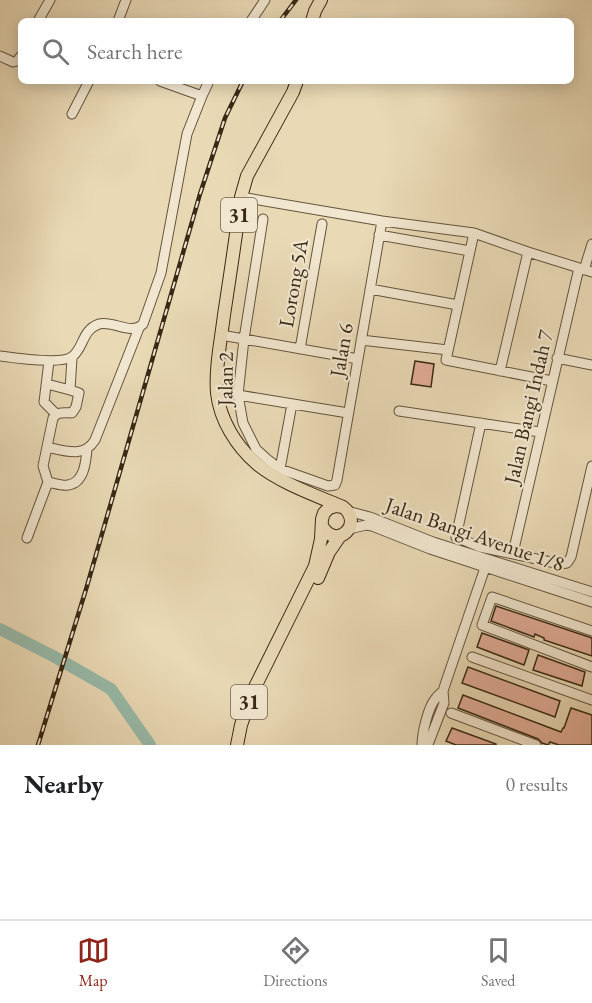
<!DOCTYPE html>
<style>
body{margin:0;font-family:"EB Garamond",serif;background:#f2f2f2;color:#202124}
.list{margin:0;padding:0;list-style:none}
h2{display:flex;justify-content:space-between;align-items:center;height:78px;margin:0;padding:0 24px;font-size:26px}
h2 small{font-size:20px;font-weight:400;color:#757577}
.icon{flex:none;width:33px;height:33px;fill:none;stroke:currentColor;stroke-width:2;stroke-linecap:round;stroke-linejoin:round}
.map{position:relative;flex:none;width:592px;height:745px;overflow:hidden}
.search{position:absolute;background:#fff;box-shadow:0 3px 15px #0003;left:18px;right:18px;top:18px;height:66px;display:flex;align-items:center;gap:15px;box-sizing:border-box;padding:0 21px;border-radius:9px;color:#757577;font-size:22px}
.sheet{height:174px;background:#fff}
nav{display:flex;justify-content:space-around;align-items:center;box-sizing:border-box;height:84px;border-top:2px solid #e0e0e0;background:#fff;font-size:16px;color:#757577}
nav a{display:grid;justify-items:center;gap:3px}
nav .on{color:#8f2418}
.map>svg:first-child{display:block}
</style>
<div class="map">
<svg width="592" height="745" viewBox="0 0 592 745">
<rect width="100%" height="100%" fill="#e9d9b5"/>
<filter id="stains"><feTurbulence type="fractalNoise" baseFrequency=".00333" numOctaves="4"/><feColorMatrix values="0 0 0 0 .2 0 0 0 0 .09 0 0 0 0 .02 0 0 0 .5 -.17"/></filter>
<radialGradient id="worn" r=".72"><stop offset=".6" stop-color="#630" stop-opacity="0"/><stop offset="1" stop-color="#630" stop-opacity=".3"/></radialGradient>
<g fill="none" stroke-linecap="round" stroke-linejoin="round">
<path stroke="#98baa9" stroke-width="12" d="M0 629 53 656 111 689 150 745"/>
</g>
<path fill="#e2ad97" stroke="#382915" stroke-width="1.5" d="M415 361 434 364 431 387 411 384Z
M496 606 592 638V656L544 640V638L535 634 534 637 491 621Z
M482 633 529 650 524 665 477 647Z
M538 655 585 672 582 686 533 670Z
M468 667 560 701 555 717 462 683Z
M463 695 561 732 563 728H564L571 708 592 715V745H559L550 742 548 745 542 743 538 739 458 708Z
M452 728 496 744V745H456L446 741Z"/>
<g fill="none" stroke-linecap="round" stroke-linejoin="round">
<g stroke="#64553d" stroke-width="11">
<path id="minor" d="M38 21 50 0
M118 21 126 0
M251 21 265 0
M0 56 13 62 17 61 21 56
M160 81 202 96
M72 114 89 81
M241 197 382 221 474 233 528 252 592 272
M263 219 244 339 238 395 243 423 256 449 267 459 280 469 328 486 335 485 337 480 382 221
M474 233 446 360 552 381
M379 235 470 251
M584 270 592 244
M370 289 458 305
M221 335 358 359
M361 340 448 350
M300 349 322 224
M0 356C14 358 63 365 73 356 84 347 82 330 99 324 113 320 131 336 143 324L161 273 187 134 202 96 209 81
M557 358 592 365
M49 361 44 402 56 414
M500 371 528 252
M47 384 70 390 72 358
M238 395 348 413
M399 411 540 432
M481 423 456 537 480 547 560 564 567 563 571 557 592 466
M47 447C65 451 84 458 95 440L139 328
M280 469 292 404
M48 482C54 483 62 486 68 485 84 483 86 462 87 449
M347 511 370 517 433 542 592 592
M349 529 366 525 372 526 430 549 592 602
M27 538 48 482 43 466 53 418C58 411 65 413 72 413L76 407 79 393 70 390
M513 553 579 268
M592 631 492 597 482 625 592 667
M472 657 592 700
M451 713 536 745
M422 745C422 733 428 707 436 698 438 695 441 693 443 691
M426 745 429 742 444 703 443 691 448 676 487 562"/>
</g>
<g stroke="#382915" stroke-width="14">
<path id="major" d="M312 21 315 11 321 0
M297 81 293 92 247 176 241 197C236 236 230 276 224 315 221 340 215 368 217 393 220 420 236 446 257 464 278 482 317 496 343 507 365 524 336 551 322 526
M318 578 329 552 340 536
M237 745 241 725 252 693 315 566 321 539 322 519 324 513 329 508 336 506 343 507"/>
</g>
<use href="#minor" stroke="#f1e6cf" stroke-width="9"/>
<use href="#major" stroke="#e9d9b5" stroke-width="12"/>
<g stroke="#382915" stroke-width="4.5">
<path id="rail" d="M280 21 296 0
M38 745 87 586 200 194 225 118 243 81"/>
</g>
<use href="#rail" stroke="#f1e6cf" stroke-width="2" stroke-dasharray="7" stroke-linecap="butt"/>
</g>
<g text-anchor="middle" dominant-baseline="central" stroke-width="4.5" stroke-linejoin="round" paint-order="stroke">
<g fill="#f1e6cf" stroke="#70624d" stroke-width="1.5">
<rect x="221" y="198" width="36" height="34" rx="4.5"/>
<rect x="231" y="685" width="36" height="34" rx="4.5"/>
</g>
<g font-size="20" font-weight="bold" fill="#382915">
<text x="239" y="215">31</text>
<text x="249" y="702">31</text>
</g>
<g font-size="21" fill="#382915" stroke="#f1e6cf">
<text transform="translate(293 283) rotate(-80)">Lorong 5A</text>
<text transform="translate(341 350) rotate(-80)">Jalan 6</text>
<text transform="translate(225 379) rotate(-89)">Jalan 2</text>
<text transform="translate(528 407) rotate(-77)">Jalan Bangi Indah 7</text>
<text transform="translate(475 534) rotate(19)">Jalan Bangi Avenue 1/8</text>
</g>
</g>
<rect width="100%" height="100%" filter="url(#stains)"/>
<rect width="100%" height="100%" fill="url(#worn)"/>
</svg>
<div class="search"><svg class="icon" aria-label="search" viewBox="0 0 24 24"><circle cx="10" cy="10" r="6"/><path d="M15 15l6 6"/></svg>Search here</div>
</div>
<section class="sheet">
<h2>Nearby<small>0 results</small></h2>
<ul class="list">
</ul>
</section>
<nav>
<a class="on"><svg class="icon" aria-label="map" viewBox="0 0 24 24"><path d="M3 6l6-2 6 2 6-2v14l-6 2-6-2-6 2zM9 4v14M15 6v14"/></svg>Map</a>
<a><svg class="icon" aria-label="directions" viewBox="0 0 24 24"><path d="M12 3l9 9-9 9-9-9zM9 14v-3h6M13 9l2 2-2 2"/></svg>Directions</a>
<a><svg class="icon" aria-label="saved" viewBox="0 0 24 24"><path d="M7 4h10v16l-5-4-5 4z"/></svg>Saved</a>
</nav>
